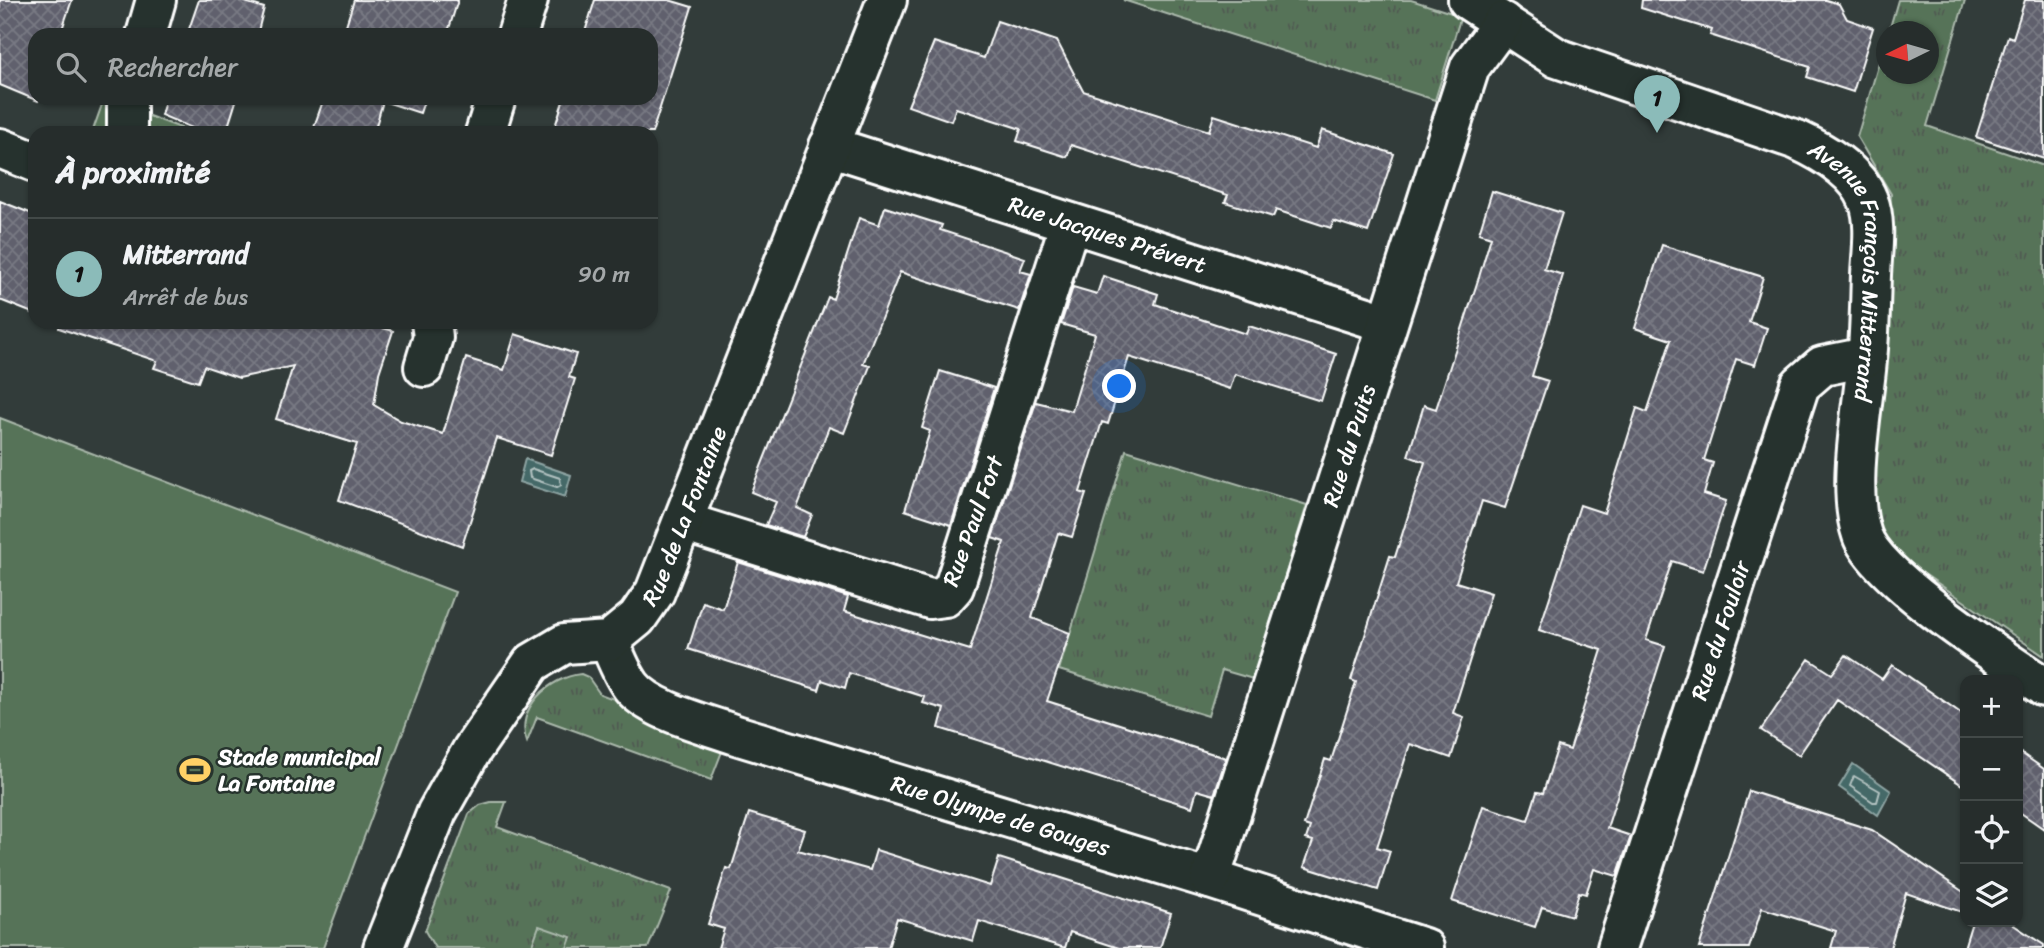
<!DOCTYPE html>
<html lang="fr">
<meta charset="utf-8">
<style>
body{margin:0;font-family:Sriracha,sans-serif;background:#323938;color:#f1f3f6}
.controls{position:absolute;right:21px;bottom:21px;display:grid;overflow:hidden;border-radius:14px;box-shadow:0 2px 5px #0004}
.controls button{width:63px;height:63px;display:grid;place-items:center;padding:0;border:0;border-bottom:2px solid #424948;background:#262d2c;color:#f1f3f6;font:35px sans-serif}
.compass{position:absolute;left:1876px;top:21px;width:63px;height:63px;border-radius:50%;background:#262d2c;box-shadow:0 2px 5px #0004;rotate:265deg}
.you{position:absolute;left:1120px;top:387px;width:24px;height:24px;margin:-18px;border:5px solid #fff;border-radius:50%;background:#1a73e8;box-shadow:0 0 0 10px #1a73e833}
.badge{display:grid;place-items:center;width:46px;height:46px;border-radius:50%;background:#8bbbb9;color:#111;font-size:23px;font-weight:700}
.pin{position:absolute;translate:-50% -58px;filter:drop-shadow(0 2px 4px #0008)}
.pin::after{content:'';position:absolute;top:37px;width:24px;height:21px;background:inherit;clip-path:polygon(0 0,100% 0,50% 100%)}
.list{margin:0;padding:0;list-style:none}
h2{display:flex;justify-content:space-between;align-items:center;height:91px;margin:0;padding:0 28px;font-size:30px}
h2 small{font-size:23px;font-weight:400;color:#a4a8a9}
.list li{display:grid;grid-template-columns:46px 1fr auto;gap:21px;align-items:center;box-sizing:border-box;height:112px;padding:0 28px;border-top:2px solid #424948}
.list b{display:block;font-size:26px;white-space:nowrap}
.list p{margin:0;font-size:23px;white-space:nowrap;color:#a4a8a9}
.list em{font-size:23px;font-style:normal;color:#a4a8a9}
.icon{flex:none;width:38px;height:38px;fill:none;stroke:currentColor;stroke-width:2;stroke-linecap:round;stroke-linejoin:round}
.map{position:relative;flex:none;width:2044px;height:948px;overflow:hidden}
.search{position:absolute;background:#262d2c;box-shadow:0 2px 5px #0004;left:28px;top:28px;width:630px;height:77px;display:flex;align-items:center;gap:18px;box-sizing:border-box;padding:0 24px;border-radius:21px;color:#a4a8a9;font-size:26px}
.panel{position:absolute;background:#262d2c;box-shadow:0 2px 5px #0004;left:28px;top:126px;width:630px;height:203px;border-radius:21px}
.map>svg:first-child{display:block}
</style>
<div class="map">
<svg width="2044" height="948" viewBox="0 0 2044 948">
<defs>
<pattern id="grass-tufts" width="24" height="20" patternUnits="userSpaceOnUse" patternTransform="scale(1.75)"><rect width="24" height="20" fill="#577359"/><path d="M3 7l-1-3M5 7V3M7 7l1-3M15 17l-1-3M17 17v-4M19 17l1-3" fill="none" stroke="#505a51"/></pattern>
<pattern id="park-dots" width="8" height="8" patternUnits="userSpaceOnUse" patternTransform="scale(1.75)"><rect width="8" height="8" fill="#577359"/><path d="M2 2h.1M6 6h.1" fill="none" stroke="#505a51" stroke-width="1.8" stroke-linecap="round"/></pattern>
<pattern id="building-cross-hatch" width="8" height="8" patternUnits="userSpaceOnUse" patternTransform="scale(1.75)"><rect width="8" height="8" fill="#60616d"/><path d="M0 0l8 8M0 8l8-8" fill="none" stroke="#787983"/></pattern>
</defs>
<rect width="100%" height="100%" fill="#323c3a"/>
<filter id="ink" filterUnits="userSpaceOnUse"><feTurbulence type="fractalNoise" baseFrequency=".0143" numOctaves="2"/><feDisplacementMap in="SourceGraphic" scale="14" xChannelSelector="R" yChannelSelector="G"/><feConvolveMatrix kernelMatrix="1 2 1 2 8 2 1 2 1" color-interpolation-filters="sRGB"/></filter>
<g filter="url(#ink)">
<path fill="url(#grass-tufts)" stroke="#abb9ac" stroke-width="2" d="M1123 0H1411L1461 16 1435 100Z
M1898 0H1965L1927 126 2044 166V656L1901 558 1883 539 1872 515 1891 194 1857 137 1886 39V74H1928V32L1889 31Z
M104 99 194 133H92Z
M1126 450 1307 505 1253 679 1222 670 1208 716 1059 670Z
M581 674 588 677 600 694 726 741 711 780 537 717 527 742C514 709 550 677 581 674Z
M491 802H506L497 827 671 891 648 948H435L425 931 469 814 480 805Z"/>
<path fill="url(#park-dots)" stroke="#abb9ac" stroke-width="2" d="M539 926 571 937 567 948H531Z"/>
<path fill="#577359" stroke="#abb9ac" stroke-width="2" d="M0 418 455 592 323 948H0Z"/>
<path fill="#446967" stroke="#8fa5a4" stroke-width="2" d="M525 459 571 475 565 497 519 482Z
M1853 764 1891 791 1878 815 1839 787Z"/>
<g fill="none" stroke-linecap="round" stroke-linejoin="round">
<path stroke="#b4c3c2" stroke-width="2" d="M533 469 560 478 561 485 557 487 530 478 529 471Z
M1854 776 1880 791 1877 802H1873L1850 786Z"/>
</g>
<path fill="url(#building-cross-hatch)" stroke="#fff" stroke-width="2" d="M0 0H72L60 35H35V98H39L38 101 0 85Z
M199 0H239L264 8 257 35H187Z
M354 0H458L447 35H343Z
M595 0H669L692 7 652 133H553L564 98H651V35H584Z
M1642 0H1826L1839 4 1847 19 1873 28 1853 92 1807 77 1810 67 1710 35 1712 30 1641 8Z
M2025 0H2044V159L1976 137 2008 36 2013 38Z
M997 21 1057 41 1083 91 1209 131 1214 115 1316 148 1322 130 1394 154 1368 232 1334 221 1331 228 1276 210 1273 217 1225 202 1228 195 1071 145 1067 157 1017 141 1021 129 956 108 951 121 908 106 934 42 984 58Z
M166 98H237L226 133H204L161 115Z
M324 98H425L420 113 383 101 374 133H312Z
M1492 191 1562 213 1544 269 1563 275 1532 376 1548 381 1505 508 1482 501 1456 582 1491 593 1453 713 1464 717 1451 758 1410 744 1377 847 1390 851 1378 890 1304 867 1313 841 1306 839 1310 827 1304 825 1325 759 1331 761 1356 682 1351 680 1390 556 1395 557 1425 462 1408 456 1424 405 1436 409 1479 277 1491 237 1479 233Z
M0 201 35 215V314L0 300Z
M885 207 942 225 940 230 1025 258 1020 271 1031 274 1019 310 900 272 863 364 870 366 844 433 829 427 797 508 812 515 803 537 766 525 776 502 751 492 828 297 833 299 859 218 879 225Z
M1662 245 1763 277 1749 322 1767 328 1755 365 1736 359 1704 460 1713 463 1704 494 1726 501 1703 571 1672 561 1646 640 1665 646 1607 828 1631 836 1617 876 1594 869 1586 894 1579 892 1572 916 1542 907 1535 927 1452 901 1483 806 1528 820 1537 792 1543 793 1558 746 1570 750 1602 650 1539 630 1580 505 1604 513 1637 408 1647 412 1671 340 1635 328Z
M1103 276 1158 294 1155 304 1246 334 1249 326 1336 354 1321 401 1235 374 1230 389 1129 357 1108 424 1102 422 1080 492 1086 494 1072 537 1058 533 1032 618 1070 633 1047 701 1226 758 1214 795 1197 790 1192 807 939 728 944 709 923 703 925 697 849 673 845 688 822 680 819 690 688 649 703 602 723 609 738 562 848 597 844 611 970 650 1004 542 992 538 1036 402 1072 411 1095 334 1061 324 1073 287 1097 294Z
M60 322H363L393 331 379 373 374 405 401 421 443 434 466 358 504 370 515 334 576 354 569 377 575 379 551 455 497 438 462 546 339 500 357 444 276 419 293 366 239 378 204 366 198 382 154 368 157 361 59 328Z
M940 371 994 388 951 525 905 510 930 431 922 428Z
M1846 655 1882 679 1892 665 1965 716V787L1837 700 1799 755 1761 730 1809 659 1832 674Z
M2018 751 2044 769V829L2018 811Z
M1749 791 1872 830 1965 893V913L1906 893 1890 948H1831L1836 931 1762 908 1749 948H1699Z
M749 813 805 830 798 850 870 870 876 850 990 886 999 858 1171 913 1160 948H1119L1070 932 1065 948 979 921 973 941 897 918 888 948H718L724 929 708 924 726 868 731 869Z
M1972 922H2009L2044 945V948H1964Z"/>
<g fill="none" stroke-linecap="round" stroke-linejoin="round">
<g stroke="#fff" stroke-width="44">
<g id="street">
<path id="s1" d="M1468 0 1557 58 1797 140C1823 152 1857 171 1868 200 1877 222 1872 252 1871 275 1870 303 1870 331 1867 360 1863 408 1846 488 1862 535 1876 577 2003 659 2044 687"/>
<path d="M146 35 156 0"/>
<path d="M517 35 528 0"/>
<path d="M127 133V98"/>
<path d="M485 133 496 98"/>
<path id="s2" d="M829 146 1386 323"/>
<path d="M0 148 35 162"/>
<path d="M424 367 433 337 431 322"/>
<path d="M683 522 930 599 945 597 954 587 1070 223"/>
<path id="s3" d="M609 641C615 656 621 672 631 686 650 711 706 724 736 735L1210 879 1424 948"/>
<path id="s4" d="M1210 879 1470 67 1503 22"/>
<path id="s5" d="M383 948 437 812 472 750 532 663 564 644 609 641 637 618 655 592 887 0"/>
<path id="s6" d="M1617 948 1800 385 1822 366 1867 357"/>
</g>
</g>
<use href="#street" stroke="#26332d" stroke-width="38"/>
</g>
</g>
<defs>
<g id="stadium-bare" transform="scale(2.415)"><path d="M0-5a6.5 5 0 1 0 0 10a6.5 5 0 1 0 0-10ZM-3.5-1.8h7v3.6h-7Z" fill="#ffd166" stroke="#26332d" stroke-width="2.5" paint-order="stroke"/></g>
</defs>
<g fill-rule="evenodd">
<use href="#stadium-bare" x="195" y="770"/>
</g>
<g text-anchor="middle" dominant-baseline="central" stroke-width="5" stroke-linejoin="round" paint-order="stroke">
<g font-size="23" fill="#fff" stroke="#26332d">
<text stroke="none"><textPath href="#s2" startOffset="292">Rue Jacques Prévert</textPath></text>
<text stroke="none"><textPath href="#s1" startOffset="516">Avenue François Mitterrand</textPath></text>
<text stroke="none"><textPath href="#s4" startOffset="455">Rue du Puits</textPath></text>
<text stroke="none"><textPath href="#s5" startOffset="555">Rue de La Fontaine</textPath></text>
<text transform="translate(973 521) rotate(-70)">Rue Paul Fort</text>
<text stroke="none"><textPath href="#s6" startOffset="334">Rue du Fouloir</textPath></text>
<text stroke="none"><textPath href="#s3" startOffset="444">Rue Olympe de Gouges</textPath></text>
</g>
<g font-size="23" font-weight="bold" fill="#fff" stroke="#26332d" text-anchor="start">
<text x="218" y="757">Stade municipal<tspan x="218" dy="26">La Fontaine</tspan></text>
</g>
</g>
</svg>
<div class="controls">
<button>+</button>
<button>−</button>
<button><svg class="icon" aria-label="locate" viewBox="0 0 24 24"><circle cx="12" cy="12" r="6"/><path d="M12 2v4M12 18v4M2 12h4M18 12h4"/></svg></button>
<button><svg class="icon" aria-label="layers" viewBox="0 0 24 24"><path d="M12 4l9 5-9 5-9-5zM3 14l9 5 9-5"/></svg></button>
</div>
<svg class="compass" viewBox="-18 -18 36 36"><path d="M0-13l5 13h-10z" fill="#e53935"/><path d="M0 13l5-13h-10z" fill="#a4a8a9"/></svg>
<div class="you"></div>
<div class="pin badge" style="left:1657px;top:133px">1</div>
<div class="search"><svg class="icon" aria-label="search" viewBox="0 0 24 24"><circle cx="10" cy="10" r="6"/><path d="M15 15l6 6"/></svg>Rechercher</div>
<section class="panel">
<h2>À proximité<small></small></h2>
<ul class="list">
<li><span class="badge">1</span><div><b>Mitterrand</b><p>Arrêt de bus</p></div><em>90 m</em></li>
</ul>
</section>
</div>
